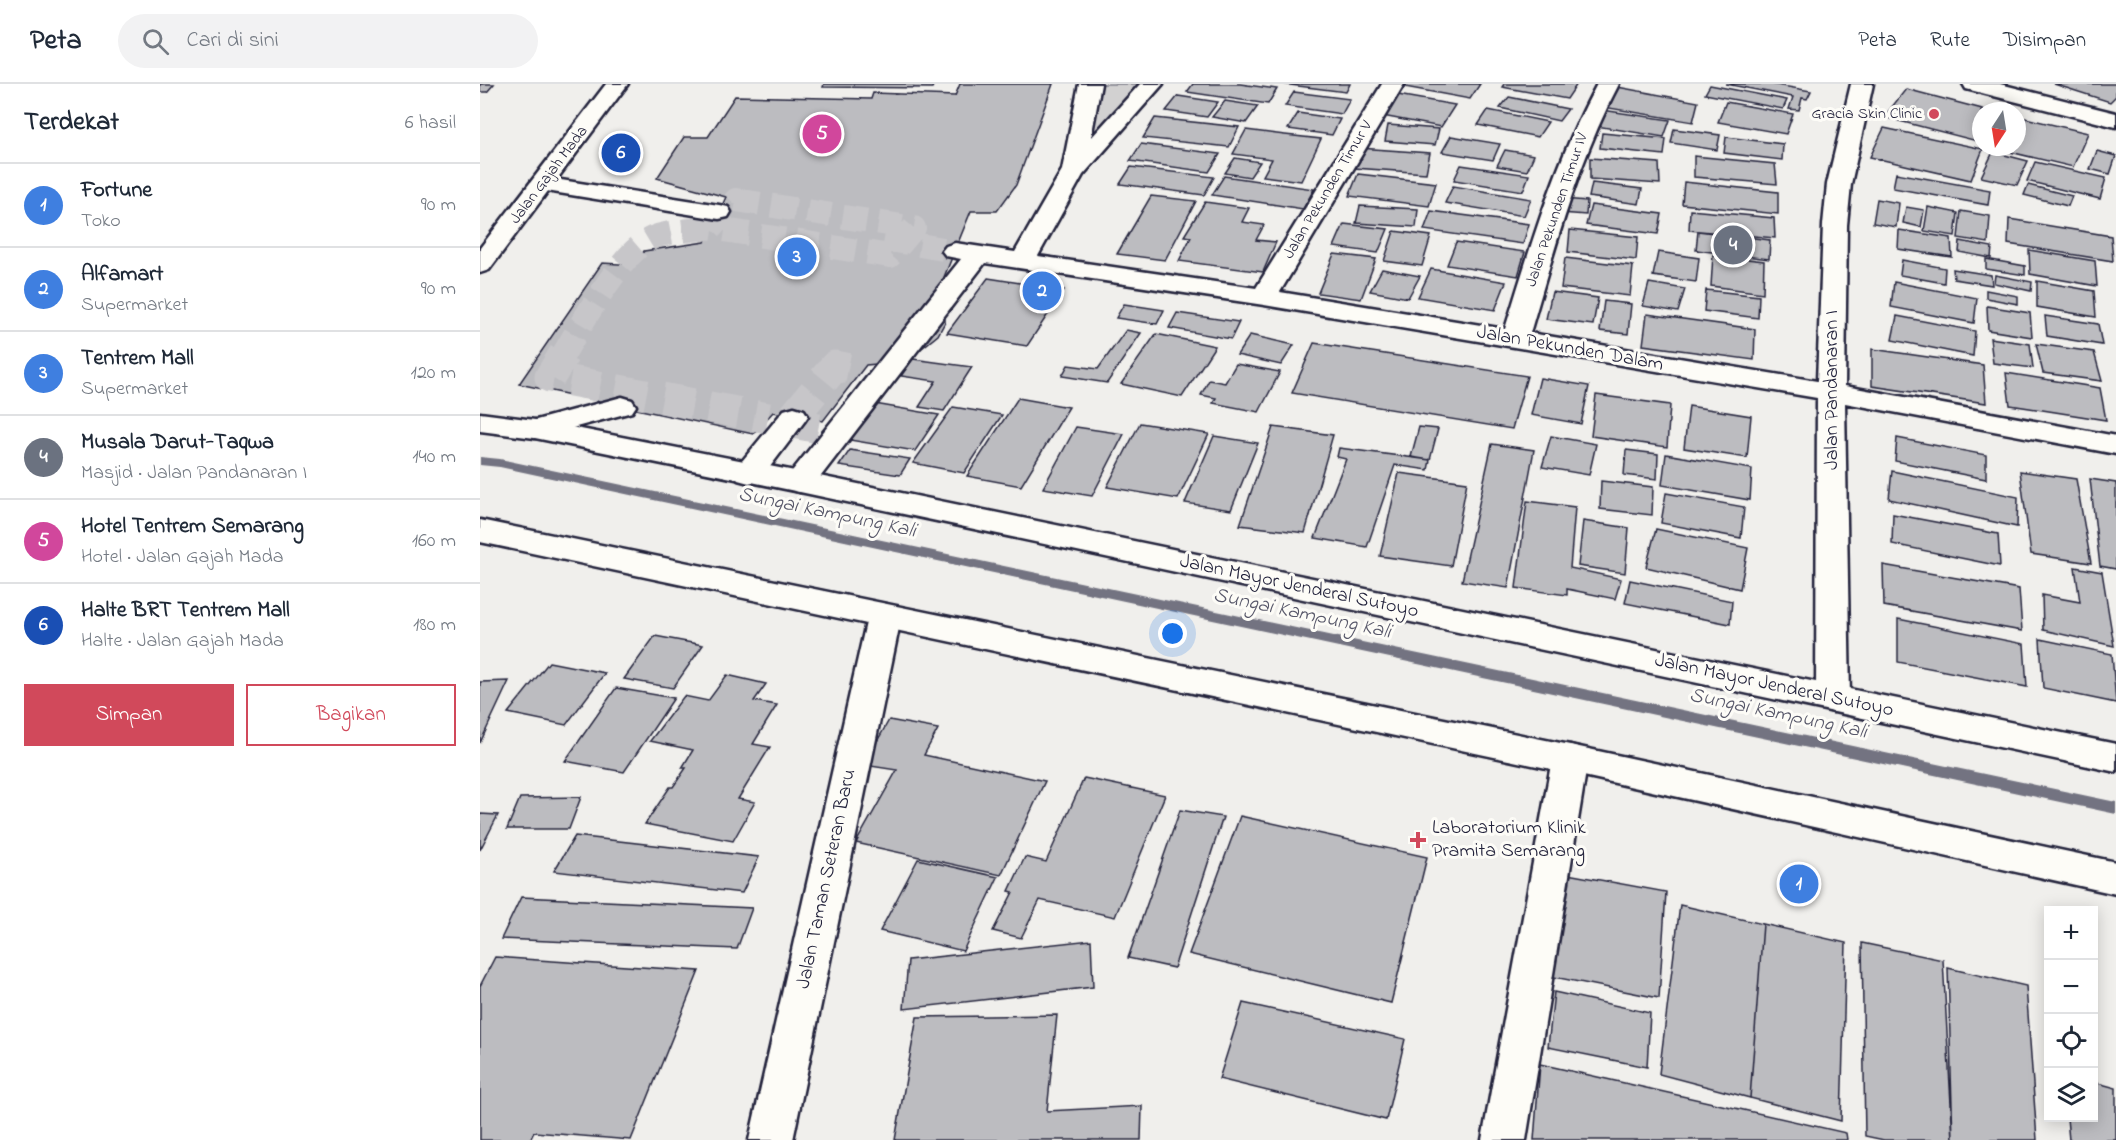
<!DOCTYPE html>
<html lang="id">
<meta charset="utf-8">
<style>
body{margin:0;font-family:"Indie Flower",sans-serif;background:#f2f2f3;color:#1f2937}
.controls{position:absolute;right:18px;bottom:18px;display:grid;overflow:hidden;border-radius:0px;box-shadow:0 3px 15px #0003}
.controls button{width:54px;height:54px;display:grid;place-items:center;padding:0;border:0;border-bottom:2px solid #e0e1e3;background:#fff;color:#1f2937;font:30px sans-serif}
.compass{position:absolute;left:1492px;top:18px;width:54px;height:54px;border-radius:50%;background:#fff;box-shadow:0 3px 15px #0003;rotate:192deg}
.you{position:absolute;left:693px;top:550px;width:21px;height:21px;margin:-15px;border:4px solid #fff;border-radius:50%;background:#1a73e8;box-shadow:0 0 0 9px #1a73e833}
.badge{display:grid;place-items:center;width:39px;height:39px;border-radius:50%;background:#d1495b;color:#fff;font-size:20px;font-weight:700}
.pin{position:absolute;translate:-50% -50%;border:3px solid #fff;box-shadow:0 2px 6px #0006}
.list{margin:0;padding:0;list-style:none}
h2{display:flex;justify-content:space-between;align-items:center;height:78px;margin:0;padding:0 24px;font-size:26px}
h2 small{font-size:20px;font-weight:400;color:#747a83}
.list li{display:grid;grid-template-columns:39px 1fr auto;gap:18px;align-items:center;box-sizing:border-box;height:84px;padding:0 24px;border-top:2px solid #e0e1e3}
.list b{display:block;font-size:22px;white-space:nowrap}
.list p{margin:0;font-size:20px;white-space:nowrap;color:#747a83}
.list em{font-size:20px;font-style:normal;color:#747a83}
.actions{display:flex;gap:12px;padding:18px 24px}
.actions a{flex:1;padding:14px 0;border:2px solid #d1495b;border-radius:0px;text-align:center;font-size:21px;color:#d1495b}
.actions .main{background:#d1495b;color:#fff}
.icon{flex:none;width:33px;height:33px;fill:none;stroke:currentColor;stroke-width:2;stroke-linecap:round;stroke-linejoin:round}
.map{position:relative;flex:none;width:1636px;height:1056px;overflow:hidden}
header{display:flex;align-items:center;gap:36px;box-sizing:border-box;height:84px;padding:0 30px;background:#fff;border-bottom:2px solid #e0e1e3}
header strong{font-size:28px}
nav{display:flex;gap:33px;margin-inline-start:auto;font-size:21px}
.search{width:420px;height:54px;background:#f2f2f3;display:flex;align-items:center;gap:15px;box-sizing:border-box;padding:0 21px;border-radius:33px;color:#747a83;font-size:22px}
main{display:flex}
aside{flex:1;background:#fff}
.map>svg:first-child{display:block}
</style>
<header>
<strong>Peta</strong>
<div class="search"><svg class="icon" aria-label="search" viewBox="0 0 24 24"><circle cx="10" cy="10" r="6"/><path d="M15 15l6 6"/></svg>Cari di sini</div>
<nav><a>Peta</a><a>Rute</a><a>Disimpan</a></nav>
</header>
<main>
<aside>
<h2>Terdekat<small>6 hasil</small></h2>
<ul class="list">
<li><span class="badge" style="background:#3f7fe0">1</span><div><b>Fortune</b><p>Toko</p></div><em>90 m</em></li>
<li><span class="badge" style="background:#3f7fe0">2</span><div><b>Alfamart</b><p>Supermarket</p></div><em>90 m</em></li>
<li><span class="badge" style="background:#3f7fe0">3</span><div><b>Tentrem Mall</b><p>Supermarket</p></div><em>120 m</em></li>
<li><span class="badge" style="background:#6b7280">4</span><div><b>Musala Darut-Taqwa</b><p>Masjid · Jalan Pandanaran I</p></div><em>140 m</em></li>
<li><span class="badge" style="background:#d1479c">5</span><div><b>Hotel Tentrem Semarang</b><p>Hotel · Jalan Gajah Mada</p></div><em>160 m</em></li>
<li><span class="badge" style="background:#1a4fb4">6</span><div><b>Halte BRT Tentrem Mall</b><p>Halte · Jalan Gajah Mada</p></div><em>180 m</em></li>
</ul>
<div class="actions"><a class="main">Simpan</a><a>Bagikan</a></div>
</aside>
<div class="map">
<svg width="1636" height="1056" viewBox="0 0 1636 1056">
<rect width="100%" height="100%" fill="#f0efec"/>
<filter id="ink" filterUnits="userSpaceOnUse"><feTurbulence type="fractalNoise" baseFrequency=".0167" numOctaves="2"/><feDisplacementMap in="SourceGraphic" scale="12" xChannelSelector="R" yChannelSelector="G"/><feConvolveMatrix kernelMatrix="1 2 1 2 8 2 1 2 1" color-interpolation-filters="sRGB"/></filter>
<g filter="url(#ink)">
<path fill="#d2d1d1" stroke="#7a7a86" stroke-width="1.5" d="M617 0H665L608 63Z"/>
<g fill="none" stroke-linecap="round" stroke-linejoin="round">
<path fill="#737381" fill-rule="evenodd" d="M0 373 20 375 1636 718V730L20 383 0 381Z"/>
</g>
<path fill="#bcbcc0" stroke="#22223b" stroke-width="1.5" d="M0 0H14L7 8H0Z
M344 0H454L452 4 343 3Z
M480 0H573L536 101 517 127H491L455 215 465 225V238L458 251 432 272 408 279 386 281 343 337 293 328 273 350 39 300 122 179 156 181 164 167 225 158 246 113 177 94 204 53H228L255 12 391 15 393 9 475 12Z
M713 0H760L797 5 788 20 707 8Z
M802 0H870L866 8Z
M927 0H1000L990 15 925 3Z
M1024 0H1097L1087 15 1022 3Z
M1246 0H1291L1331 7 1327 15 1322 14 1319 26 1309 25 1313 13Z
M1574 0H1636V12L1630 18Z
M1230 1 1307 16 1303 25 1225 10Z
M1132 2 1218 18 1213 38 1129 24Z
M1426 5 1510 27H1501V51L1497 57 1404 33Z
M814 8 870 15 862 30 805 22Z
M912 10 975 21 961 43 897 31Z
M698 12 738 18 727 33 686 27Z
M1029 13 1088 25 1079 37 1020 24Z
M745 17 778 22 766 39 732 33Z
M1246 18 1313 30 1306 50 1238 38Z
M1008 26 1068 38 1058 53 998 41Z
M1122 26 1190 36 1184 53 1116 42Z
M818 29 860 35 852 51 808 45Z
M1537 32 1608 49 1593 83 1509 63H1537Z
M675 34 759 43 749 63 663 54Z
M908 41 959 45 955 61 905 57Z
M1404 44 1503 65 1491 96 1390 73Z
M1194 45 1240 51 1237 66 1191 59Z
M766 46 805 51 841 55 821 97 783 92 792 75 753 70Z
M1122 49 1186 55 1184 71 1120 64Z
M971 52 1020 60 1013 76 962 68Z
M1246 53 1303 60 1302 76 1244 69Z
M661 60 740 70 729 88 650 77Z
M879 64 950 69 946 89 874 84Z
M1025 66 1054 71 1047 87 1017 82Z
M1617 67 1636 72 1630 90 1610 85Z
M1513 68 1548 77 1537 101 1501 93Z
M1214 72 1295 80 1297 100 1214 93Z
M755 74 780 78 770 93 745 89Z
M1110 74 1179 79 1180 100 1110 95Z
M1555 78 1626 94 1620 115 1547 97Z
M981 81 1049 91 1043 107 974 96Z
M651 83 734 93 724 111 640 100Z
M1416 89 1510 106 1508 121 1413 104Z
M878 90 956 99 949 122 869 112Z
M744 92 834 105 823 125 732 111Z
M1204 98 1298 108V130L1202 120Z
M1112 99 1162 105 1159 120 1109 113Z
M1548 101 1592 112 1588 122 1544 111Z
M973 102 1051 115 1044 132 965 119Z
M671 112 716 117 685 176 637 170Z
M1083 115 1107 117 1106 131 1081 129Z
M1397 115 1419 119 1416 143 1393 139Z
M725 118 769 124 762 138 784 141 776 156 796 158 783 188 699 177 711 153 704 152Z
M1111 121 1182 130 1178 150 1106 141Z
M880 122 938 125 936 143 876 139Z
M1426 123 1444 126 1441 143 1423 139Z
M1448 123 1478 129 1475 152 1444 147Z
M1210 126 1294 134 1295 154 1209 146Z
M951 127 1049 140 1043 160 944 146Z
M1481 127 1510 132 1508 159 1478 154Z
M1529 135 1631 152 1633 177 1528 160Z
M864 140 908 145 898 169 854 163Z
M1090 146 1158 153 1156 176 1088 168Z
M1419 146 1471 154 1472 173 1418 165Z
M914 147 951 152 942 182 904 177Z
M1218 147 1290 156 1289 175 1216 166Z
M1480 157 1512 163 1511 174 1479 168Z
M976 158 1045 168 1038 192 967 181Z
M1549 166 1615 177 1617 202 1550 190Z
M1178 168 1219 174 1216 198 1173 192Z
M854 170 896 175 881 215 838 209Z
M1233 171 1284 177 1283 209 1231 202Z
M1085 174 1153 182 1150 212 1081 204Z
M1506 175 1545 182V191L1506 185Z
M1422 176 1465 184 1464 199 1420 191Z
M902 185 940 192 928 214 890 207Z
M951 185 1026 198 1015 226 938 213Z
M1473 185 1511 191 1512 201 1474 195Z
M1515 191 1552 198 1551 207 1514 199Z
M508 194 584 206 547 262 467 249Z
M1557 197 1614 207 1616 233 1557 223Z
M1414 198 1497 214 1494 239 1411 223Z
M1169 199 1205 205 1198 228 1163 222Z
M1226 206 1279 212 1278 234 1224 227Z
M1506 206 1538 212V220L1506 214Z
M1072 208 1118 214 1113 241 1066 235Z
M1124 217 1151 220 1148 250 1120 247Z
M644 220 684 226 677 240 636 234Z
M1507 222 1550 229 1552 253 1508 246Z
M697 229 759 238 751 255 689 244Z
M1167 230 1275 245 1274 276 1163 261Z
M1417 232 1495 247 1493 272 1412 256Z
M1565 232 1618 240 1622 261 1567 252Z
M646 246 661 249 627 299 582 292 588 281 618 285Z
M676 250 735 262 702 313 641 300Z
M770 251 814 261 801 281 757 271Z
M1510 254 1550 260 1553 284 1513 279Z
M834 259 1047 292 1032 345 812 309Z
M1556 260 1614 268 1622 297 1563 289Z
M1392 265 1503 281 1506 319 1392 302Z
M433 275 492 283 464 327 439 323 456 297 421 292Z
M756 280 800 288 779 328 733 319 736 314 721 311 729 296 745 299Z
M1526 289 1620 304 1626 336 1530 321Z
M1060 294 1109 302 1101 340 1051 331Z
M1116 311 1190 321 1187 363 1111 352Z
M538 314 589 323 541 402 487 392Z
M389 319 459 331 435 367 364 355Z
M1209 322 1271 332 1267 374 1204 364Z
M473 323 522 331 484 389 433 379Z
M660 339 729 350 698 415 627 403Z
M596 343 644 350 612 412 563 404Z
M793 343 853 351 825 449 760 441Z
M939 343 958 345 950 376 931 373Z
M734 352 778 359 751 426 705 419Z
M1071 352 1116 360 1109 391 1062 383Z
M1417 354 1506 371V395L1415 377Z
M1012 360 1054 366 1028 504 982 497Z
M859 364 950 376 948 386 915 381 887 463 835 454 866 375 857 373Z
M370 366 430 375 420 391 359 382Z
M1146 366 1178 370 1177 395 1144 391Z
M1186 370 1272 385 1270 416 1182 401Z
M1412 387 1538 413 1537 443 1409 415Z
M1540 387 1596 395 1611 479 1551 470Z
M919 389 987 398 971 482 900 472Z
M1610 395 1636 399V485L1620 482Z
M1121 397 1173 403 1172 431 1120 425Z
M1186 409 1264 423 1261 454 1181 439Z
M1047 417 1095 423 1090 484 1141 495 1135 515 1087 505V511L1036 504Z
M1413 430 1518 450 1520 482 1412 460Z
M1103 437 1149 444 1145 489 1098 482Z
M1176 445 1268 464 1260 505 1166 483Z
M1403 481 1539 505 1542 547 1404 522Z
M1595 483 1622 488 1634 562 1563 546 1562 511 1600 518Z
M1150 496 1252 517 1250 540 1145 519Z
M1418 535 1544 560 1547 603 1418 578Z
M175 552 223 561 193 604 144 595Z
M1560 555 1632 570 1636 619 1563 604Z
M69 578 125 589 86 641 28 629Z
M247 591 286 600 274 617 297 621 273 660 290 663 258 715 275 718 253 757 165 740 190 703H193L206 684H202L213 666 170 657 204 612 228 617Z
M29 597 0 659V598Z
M136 604 194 614 144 688 85 677Z
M409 636 458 645 444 671 565 697 521 791 376 759 417 686 384 681Z
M604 694 685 711 635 833 560 816 541 854 513 847 533 808 529 807 545 773 566 778Z
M101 713 89 745H27L40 714Z
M700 726 743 733 694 884 648 874Z
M0 730 18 731 0 766Z
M760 732 947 773 911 919 709 870Z
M95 752 279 773 262 809 74 787Z
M438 775 518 793 483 867 400 847Z
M1082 789 1186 808 1179 914 1069 892Z
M41 813 272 824 257 865 21 855Z
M1200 821 1283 840 1270 1014 1179 990Z
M1283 840 1366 859 1361 1037 1270 1014Z
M611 856 613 903 424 925 428 876Z
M1382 859 1463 876 1473 1056H1404L1385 1052Z
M15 873 219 887 151 1056 54 1048 50 1056H0V902Z
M1468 884 1546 902 1557 1056H1473Z
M1074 908 1170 929 1167 983 1068 963Z
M763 919 925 955 906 1036 739 995Z
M577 931 567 1027 662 1022 661 1056H415L437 933Z
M1060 980 1366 1049 1367 1056H1054Z
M1614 998 1636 1004V1056H1589L1587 1034H1614Z"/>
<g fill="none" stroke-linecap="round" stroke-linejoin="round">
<path stroke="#c7c6c9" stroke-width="24" stroke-dasharray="24 12" stroke-linecap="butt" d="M256 116 434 144 410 172 231 144Z
M404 155 475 167
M83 271C101 241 141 168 172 154 190 147 212 146 231 144"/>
<path stroke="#c7c6c9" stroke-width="31" stroke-dasharray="31 16" stroke-linecap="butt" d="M84 270 70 293 288 334
M314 332 355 282 381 287
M308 338 360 348"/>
<g stroke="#22223b" stroke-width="5">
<path id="minor" d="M599 0H621L611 54 660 0H683L603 91 558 172 776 204 902 0H924L800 208 1025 245C1051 161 1075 78 1117 0H1139C1097 79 1075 164 1050 249L1337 297 1343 141 1347 100 1371 0H1393L1371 100 1367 141 1365 302 1636 352V370L1365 319 1370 615 1365 624 1353 628 1341 624 1336 615 1337 314 784 221 505 179 331 405 320 408 309 405 305 398 309 391 481 175 466 172 462 167 466 162 475 159 535 168 582 86Z
M1483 0H1520L1636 29V43L1486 5Z
M62 93 239 121 248 123 251 128 248 133 239 135 54 105 50 100 54 95Z
M142 313 152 316 156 322 152 328 55 354 45 351 41 345 45 339Z
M314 323 324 326 328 332 324 338 280 396 269 399 258 396 254 389 258 382 304 326Z
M404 522 416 526 421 534 313 1056H269L387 534 392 526Z
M1090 661 1103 665 1108 675 1046 1056H1002L1072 675 1077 665Z"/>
</g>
<g stroke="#22223b" stroke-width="5">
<path id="major" d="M126 0H148L9 186 0 189V164Z
M0 329 55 336 320 388 1636 660V688L320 408 55 354 0 347Z
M0 436 1090 661 1636 778V810L1090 689 0 458Z"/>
</g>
<use href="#minor" fill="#fdfcf7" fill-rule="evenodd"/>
<use href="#major" fill="#fdfcf7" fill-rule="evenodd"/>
</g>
</g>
<g fill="#d1495b" stroke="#fdfcf7" stroke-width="2">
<circle cx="1454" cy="30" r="6"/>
<path d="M935 747h6v6h6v6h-6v6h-6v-6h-6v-6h6z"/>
</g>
<g text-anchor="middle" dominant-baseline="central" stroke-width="6" stroke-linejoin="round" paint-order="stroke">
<g font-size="16" fill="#22223b" stroke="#fdfcf7" text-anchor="end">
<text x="1442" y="30">Gracia Skin Clinic</text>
</g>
<g font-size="16" fill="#22223b" stroke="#fdfcf7">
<text transform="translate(69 91) rotate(-53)">Jalan Gajah Mada</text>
<text transform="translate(848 106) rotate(-59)">Jalan Pekunden Timur V</text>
<text transform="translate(1077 126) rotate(-71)">Jalan Pekunden Timur IV</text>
</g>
<g font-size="20" fill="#22223b" stroke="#fdfcf7">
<text transform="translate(1090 265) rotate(10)">Jalan Pekunden Dalam</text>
<text transform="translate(1352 306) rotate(-90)">Jalan Pandanaran I</text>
<text transform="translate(819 503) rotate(12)">Jalan Mayor Jenderal Sutoyo</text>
<text transform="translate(1294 602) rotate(12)">Jalan Mayor Jenderal Sutoyo</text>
<text transform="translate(347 795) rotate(-78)">Jalan Taman Seteran Baru</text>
</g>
<g font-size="20" fill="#22223b" stroke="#fdfcf7" text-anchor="start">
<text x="952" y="744">Laboratorium Klinik<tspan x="952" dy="23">Pramita Semarang</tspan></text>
</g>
<g font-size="21" font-style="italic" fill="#58586a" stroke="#fdfcf7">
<text transform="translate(347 429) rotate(12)">Sungai Kampung Kali</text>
<text transform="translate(822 530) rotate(12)">Sungai Kampung Kali</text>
<text transform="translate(1298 630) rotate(12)">Sungai Kampung Kali</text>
</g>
</g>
</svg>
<div class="controls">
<button>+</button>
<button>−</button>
<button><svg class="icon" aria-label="locate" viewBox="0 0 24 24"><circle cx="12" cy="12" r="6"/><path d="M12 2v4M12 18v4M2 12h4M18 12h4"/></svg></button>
<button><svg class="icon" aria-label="layers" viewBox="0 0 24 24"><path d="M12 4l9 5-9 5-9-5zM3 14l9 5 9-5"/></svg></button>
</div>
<svg class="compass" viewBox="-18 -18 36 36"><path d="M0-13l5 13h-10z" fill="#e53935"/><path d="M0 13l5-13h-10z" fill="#747a83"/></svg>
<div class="you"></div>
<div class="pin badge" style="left:1319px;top:800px;background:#3f7fe0">1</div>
<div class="pin badge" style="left:562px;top:207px;background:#3f7fe0">2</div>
<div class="pin badge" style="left:317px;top:173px;background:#3f7fe0">3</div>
<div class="pin badge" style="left:1253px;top:161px;background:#6b7280">4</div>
<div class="pin badge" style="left:342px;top:50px;background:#d1479c">5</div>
<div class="pin badge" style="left:141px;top:69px;background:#1a4fb4">6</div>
</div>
</main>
